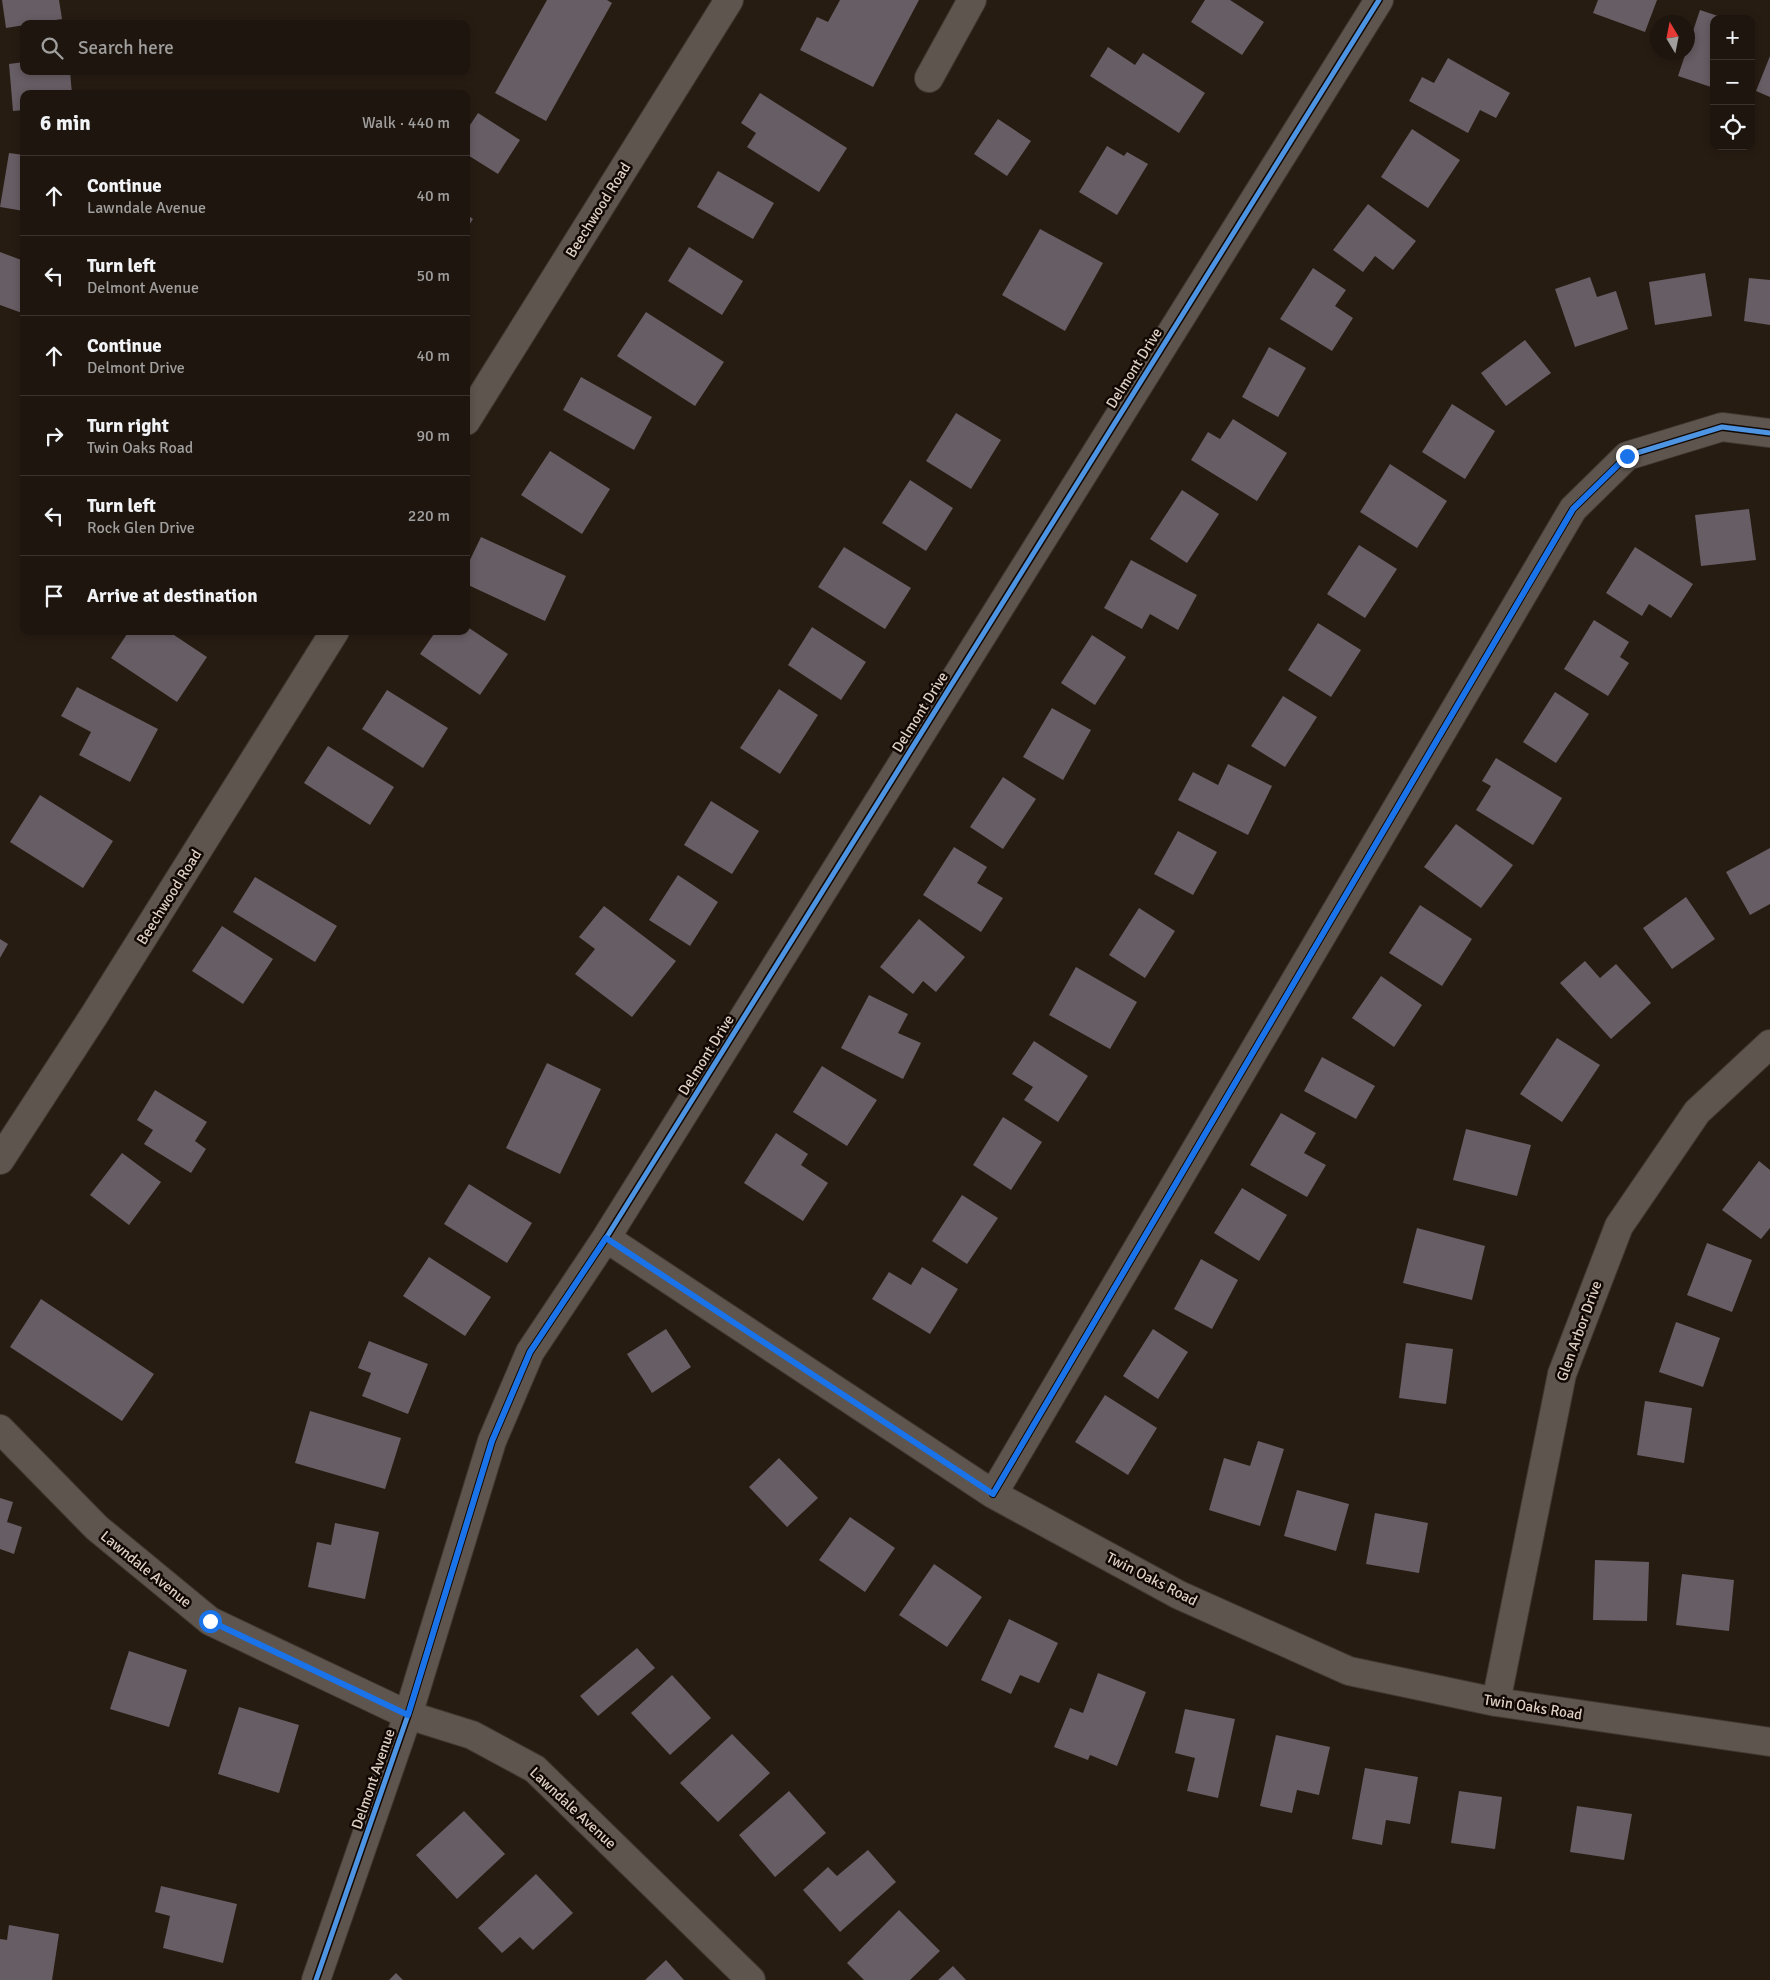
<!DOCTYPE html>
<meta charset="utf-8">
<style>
body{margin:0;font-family:Signika,sans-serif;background:#251e17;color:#f1f3f6}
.controls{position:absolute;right:15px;top:15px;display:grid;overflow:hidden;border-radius:10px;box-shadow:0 2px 8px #0003}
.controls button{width:45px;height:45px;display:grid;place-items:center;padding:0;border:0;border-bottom:1px solid #3b342e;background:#1d150e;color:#f1f3f6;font:25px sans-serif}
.compass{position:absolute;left:1650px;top:15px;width:45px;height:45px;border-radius:50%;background:#1d150e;box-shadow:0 2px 8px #0003;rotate:350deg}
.stop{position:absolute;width:15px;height:15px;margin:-11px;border:4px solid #1a73e8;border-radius:50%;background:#fff}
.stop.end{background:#1a73e8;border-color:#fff;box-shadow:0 1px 5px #0008}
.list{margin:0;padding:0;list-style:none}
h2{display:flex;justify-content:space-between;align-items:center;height:65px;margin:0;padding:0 20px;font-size:21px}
h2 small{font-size:16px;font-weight:400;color:#a09f9e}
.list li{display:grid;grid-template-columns:32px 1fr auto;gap:15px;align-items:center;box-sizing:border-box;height:80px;padding:0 20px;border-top:1px solid #3b342e}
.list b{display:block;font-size:19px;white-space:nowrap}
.list p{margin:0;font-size:16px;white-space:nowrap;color:#a09f9e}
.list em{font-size:16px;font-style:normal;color:#a09f9e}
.icon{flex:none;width:28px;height:28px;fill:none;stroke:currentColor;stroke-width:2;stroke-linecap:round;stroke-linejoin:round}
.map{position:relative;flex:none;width:1770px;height:1980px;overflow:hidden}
.search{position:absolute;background:#1d150e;box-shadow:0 2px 8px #0003;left:20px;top:20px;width:450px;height:55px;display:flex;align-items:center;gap:12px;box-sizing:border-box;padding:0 18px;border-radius:10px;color:#a09f9e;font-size:19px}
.panel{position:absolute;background:#1d150e;box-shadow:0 2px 8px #0003;left:20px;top:90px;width:450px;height:545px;border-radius:10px}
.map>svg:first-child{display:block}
</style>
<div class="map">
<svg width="1770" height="1980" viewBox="0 0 1770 1980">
<rect width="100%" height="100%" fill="#271c12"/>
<path fill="#675d64" d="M2 0H59L62 19 6 28Z
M547 0H607L612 3 546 121 495 93Z
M840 0H919L873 87 800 50 817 17 828 22Z
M1205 0H1230L1264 22 1242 55 1191 22Z
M1598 0H1657L1645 32 1593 13Z
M1700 10 1724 18 1714 19V88L1678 76Z
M1108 47 1135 65 1143 53 1205 93 1179 133 1090 76Z
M1770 56V97L1756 91Z
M1448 58 1510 93 1496 118 1480 110 1468 133 1409 101 1422 77 1434 83Z
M24 62V71H70L72 94H24V110L13 111 9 64Z
M760 93 847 148 819 192 747 147 756 133 741 123Z
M478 113 520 140 498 174 466 154V131Z
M998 119 1031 141 1007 176 974 154Z
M1412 129 1460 160 1428 208 1381 177Z
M1107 146 1124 156 1127 152 1148 164 1117 215 1079 192Z
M9 153 24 155V211L0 207Z
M718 171 774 203 753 239 697 207Z
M1368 204 1416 241 1393 270 1375 256 1363 272 1333 250Z
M466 214 473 219 466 230Z
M1040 229 1103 263 1065 331 1002 295Z
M689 247 743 281 722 315 668 281Z
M0 252 24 261V307L22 313 0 305Z
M1313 268 1346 290 1335 306 1353 318 1332 351 1280 319Z
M1705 273 1712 316 1655 325 1649 282Z
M1590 277 1597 297 1616 291 1628 329 1575 347 1555 289Z
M1749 278 1770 280V325L1744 321Z
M646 312 724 362 695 406 617 356Z
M1525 340 1551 373 1506 406 1481 373Z
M1269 347 1306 368 1278 417 1242 397Z
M581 377 652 417 634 450 563 410Z
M1452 404 1495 431 1465 479 1422 452Z
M956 413 1001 440 971 489 926 461Z
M1233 419 1287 453 1257 501 1191 460 1208 432 1220 439Z
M550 451 610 489 582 534 521 495Z
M1390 464 1447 501 1417 548 1360 512Z
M910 480 953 508 926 551 882 523Z
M1182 490 1219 514 1187 563 1150 539Z
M1749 509 1756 560 1701 566 1695 515Z
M481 537 566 576 545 621 466 584V568Z
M1359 545 1397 569 1365 618 1327 594Z
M844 547 911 588 885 629 818 587Z
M1635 547 1693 584 1671 618 1649 604 1642 616 1606 593Z
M1131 560 1197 595 1178 630 1150 614 1142 629 1104 608Z
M1594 620 1629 642 1620 657 1629 663 1608 696 1564 669Z
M1318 623 1361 650 1331 697 1288 670Z
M466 626 508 654 480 695 420 654 436 631H466Z
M812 627 866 662 841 700 788 665Z
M129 631H168L207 657 177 702 111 658Z
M1092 635 1126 657 1095 705 1061 683Z
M77 687 158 729 130 782 79 755 91 732 61 716Z
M779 689 818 715 780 774 740 748Z
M387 690 448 728 423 768 362 729Z
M1555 692 1589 714 1556 763 1523 742Z
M1283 696 1317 717 1285 767 1251 746Z
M1052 708 1091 730 1063 780 1023 757Z
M328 746 394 787 370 825 304 783Z
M1496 758 1562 798 1533 845 1476 810 1491 786 1482 781Z
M1228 764 1272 786 1248 835 1178 800 1193 772 1218 785Z
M1003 777 1036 799 1003 849 970 827Z
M40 795 113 841 83 888 10 842Z
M711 801 759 831 732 874 684 845Z
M1456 824 1513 865 1481 908 1424 867Z
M1178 831 1217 852 1193 895 1154 874Z
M954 847 987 867 977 883 1003 898 981 932 923 895Z
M1770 848V904L1750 915 1726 872Z
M678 875 718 902 690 946 649 920Z
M255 877 337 926 315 962 233 912Z
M1686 897 1715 939 1672 969 1643 928Z
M1420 905 1472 939 1442 986 1389 953Z
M604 906 676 961 632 1017 575 974 595 949 579 937Z
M1139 908 1175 931 1145 978 1109 955Z
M919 919 965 957 936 992 923 981 913 994 880 967Z
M222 926 273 959 243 1004 192 971Z
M0 939 8 944 0 958Z
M1585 961 1600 978 1616 964 1651 1003 1611 1039 1560 983Z
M1076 967 1137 1002 1110 1049 1049 1015Z
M1381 976 1422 1005 1394 1047 1352 1018Z
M869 995 908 1014 898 1033 921 1043 903 1079 841 1048Z
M1557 1038 1600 1065 1562 1122 1520 1094Z
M1034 1041 1088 1076 1058 1122 1024 1100 1033 1087 1012 1074Z
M1322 1057 1375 1086 1356 1119 1304 1091Z
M547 1063 601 1089 560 1174 506 1148Z
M822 1066 877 1100 847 1146 793 1112Z
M155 1090 207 1122 195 1141 206 1149 191 1173 144 1144 153 1130 137 1120Z
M1281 1113 1316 1133 1304 1153 1326 1165 1307 1197 1250 1165Z
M1003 1117 1042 1142 1011 1190 973 1165Z
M1466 1129 1531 1145 1517 1196 1453 1180Z
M776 1133 808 1154 801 1165 828 1183 803 1221 744 1183Z
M122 1153 161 1182 129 1225 90 1195Z
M1759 1161 1770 1170V1228L1761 1239 1722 1210Z
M469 1184 532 1223 507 1263 444 1224Z
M1242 1188 1287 1215 1259 1261 1214 1233Z
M962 1195 998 1218 967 1264 932 1241Z
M1417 1228 1485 1246 1472 1300 1403 1283Z
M1707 1243 1752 1260 1732 1312 1687 1295Z
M429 1257 491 1297 465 1336 403 1296Z
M1201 1259 1238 1280 1212 1329 1174 1309Z
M922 1267 958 1289 930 1334 872 1299 889 1272 911 1285Z
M41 1299 154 1374 122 1421 10 1347Z
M1676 1322 1720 1338 1703 1387 1659 1372Z
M666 1329 691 1367 652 1393 627 1354Z
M1153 1329 1188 1352 1158 1399 1123 1376Z
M369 1341 428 1364 408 1414 362 1396 371 1373 358 1368Z
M1406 1343 1453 1349 1446 1404 1399 1398Z
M1105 1395 1157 1428 1128 1475 1075 1442Z
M1645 1401 1692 1408 1684 1463 1637 1455Z
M310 1411 401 1438 385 1489 295 1463Z
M1258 1441 1284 1449 1260 1526 1209 1510 1224 1458 1250 1466Z
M779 1458 818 1498 787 1527 749 1487Z
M1297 1490 1349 1504 1336 1551 1284 1536Z
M0 1498 13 1502 7 1522 22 1527 14 1554 0 1549Z
M1375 1513 1428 1523 1419 1573 1366 1564Z
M850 1517 895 1548 865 1592 819 1560Z
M335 1523 379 1532 365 1599 308 1587 317 1542 331 1545Z
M1595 1560 1649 1562 1647 1621 1593 1620Z
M934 1564 982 1597 947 1647 899 1615Z
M1682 1574 1734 1580 1729 1631 1676 1625Z
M1009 1619 1058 1643 1039 1683 1020 1675 1011 1694 981 1680Z
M637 1648 655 1668 598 1716 580 1696Z
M129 1651 187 1670 169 1727 110 1709Z
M1098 1673 1146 1692 1117 1766 1090 1755 1088 1760 1054 1747 1070 1708 1083 1713Z
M672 1675 711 1718 670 1755 631 1713Z
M239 1707 299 1725 279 1793 218 1774Z
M1185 1709 1235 1719 1218 1798 1187 1791 1195 1758 1175 1753Z
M732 1734 770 1773 718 1822 680 1783Z
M1276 1735 1330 1747 1319 1795 1297 1790 1292 1813 1260 1806Z
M1365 1768 1418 1777 1410 1824 1386 1820 1382 1845 1352 1839Z
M789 1791 826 1833 775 1877 739 1835Z
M1459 1791 1502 1797 1495 1849 1451 1843Z
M1577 1806 1632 1814 1624 1860 1570 1852Z
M464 1811 505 1854 457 1899 416 1855Z
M868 1850 896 1882 840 1932 803 1890 828 1867 837 1876Z
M536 1874 573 1913 533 1950 520 1937 502 1953 478 1928Z
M161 1886 237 1904 223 1963 163 1948 170 1916 155 1912Z
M899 1910 940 1951 910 1980H864L847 1963Z
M9 1925 59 1934 52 1980H0V1939L7 1940Z
M666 1960 684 1980H645Z
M953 1966 966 1980H938Z
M396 1973 403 1980H389Z"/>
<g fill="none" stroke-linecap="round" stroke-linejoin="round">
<g stroke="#413831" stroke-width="30">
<path id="minor" d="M929 78 972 0
M466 421 729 0
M0 1160 95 1014 335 631
M606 1238 993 1494 1179 1595 1349 1671 1496 1702 1770 1742
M0 1429 97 1528 210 1621 408 1715 472 1735 535 1769 751 1980
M993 1494 1573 509 1627 456 1722 427 1770 433
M1496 1702 1562 1374 1619 1226 1697 1112 1770 1044
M316 1980 408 1715 492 1441 530 1352 606 1238 1379 0"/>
</g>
<use href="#minor" stroke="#5e554e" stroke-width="28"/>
<g stroke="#110803" stroke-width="8">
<path id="cycleway" d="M993 1494 1573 509 1627 456 1722 427 1770 433
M316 1980 408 1715 492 1441 530 1352 606 1238 1379 0"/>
</g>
<use href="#cycleway" stroke="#4d94e3" stroke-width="5"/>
</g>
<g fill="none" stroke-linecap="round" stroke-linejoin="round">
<path stroke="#1a73e8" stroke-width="6" d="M210 1621 408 1715 492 1441 530 1352 606 1238 993 1494 1573 509 1627 456"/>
</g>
<g text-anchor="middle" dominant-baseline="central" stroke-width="5" stroke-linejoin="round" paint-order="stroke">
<g font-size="15" fill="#decfc4" stroke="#110803">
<text transform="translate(598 210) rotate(-58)">Beechwood Road</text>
<text transform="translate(1134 368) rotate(-58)">Delmont Drive</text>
<text transform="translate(920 712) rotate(-58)">Delmont Drive</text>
<text transform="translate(169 897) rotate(-58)">Beechwood Road</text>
<text transform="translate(706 1055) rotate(-58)">Delmont Drive</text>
<text transform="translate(1579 1331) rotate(-70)">Glen Arbor Drive</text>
<text transform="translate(146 1569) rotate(39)">Lawndale Avenue</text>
<text transform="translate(1152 1579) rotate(27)">Twin Oaks Road</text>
<text transform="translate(1533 1707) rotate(9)">Twin Oaks Road</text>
<text transform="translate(373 1779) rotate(-71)">Delmont Avenue</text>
<text transform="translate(573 1808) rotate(43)">Lawndale Avenue</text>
</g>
</g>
</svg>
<div class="controls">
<button>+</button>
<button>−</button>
<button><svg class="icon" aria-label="locate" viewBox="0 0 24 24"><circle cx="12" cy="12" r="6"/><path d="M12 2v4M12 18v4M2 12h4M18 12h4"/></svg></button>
</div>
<svg class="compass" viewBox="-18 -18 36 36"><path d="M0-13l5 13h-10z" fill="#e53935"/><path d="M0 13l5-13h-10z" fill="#a09f9e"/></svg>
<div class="stop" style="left:210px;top:1621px"></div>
<div class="stop end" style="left:1627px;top:456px"></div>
<div class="search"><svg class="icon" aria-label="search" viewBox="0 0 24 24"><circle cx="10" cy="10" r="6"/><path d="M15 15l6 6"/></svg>Search here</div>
<section class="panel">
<h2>6 min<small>Walk · 440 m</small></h2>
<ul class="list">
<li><svg class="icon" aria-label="ahead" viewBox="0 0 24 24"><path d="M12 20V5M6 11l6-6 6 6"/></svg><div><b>Continue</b><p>Lawndale Avenue</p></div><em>40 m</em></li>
<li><svg class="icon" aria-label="left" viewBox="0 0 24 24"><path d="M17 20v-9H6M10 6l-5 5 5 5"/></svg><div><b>Turn left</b><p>Delmont Avenue</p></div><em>50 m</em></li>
<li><svg class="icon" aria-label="ahead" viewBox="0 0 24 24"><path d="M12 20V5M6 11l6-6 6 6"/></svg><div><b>Continue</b><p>Delmont Drive</p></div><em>40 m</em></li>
<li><svg class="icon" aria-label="right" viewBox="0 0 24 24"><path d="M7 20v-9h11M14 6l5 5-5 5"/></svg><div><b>Turn right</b><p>Twin Oaks Road</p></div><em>90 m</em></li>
<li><svg class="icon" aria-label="left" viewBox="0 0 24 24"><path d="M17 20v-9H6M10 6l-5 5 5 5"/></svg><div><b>Turn left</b><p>Rock Glen Drive</p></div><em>220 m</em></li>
<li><svg class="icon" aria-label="arrive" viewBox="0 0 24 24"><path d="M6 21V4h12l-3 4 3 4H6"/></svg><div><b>Arrive at destination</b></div></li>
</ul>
</section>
</div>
